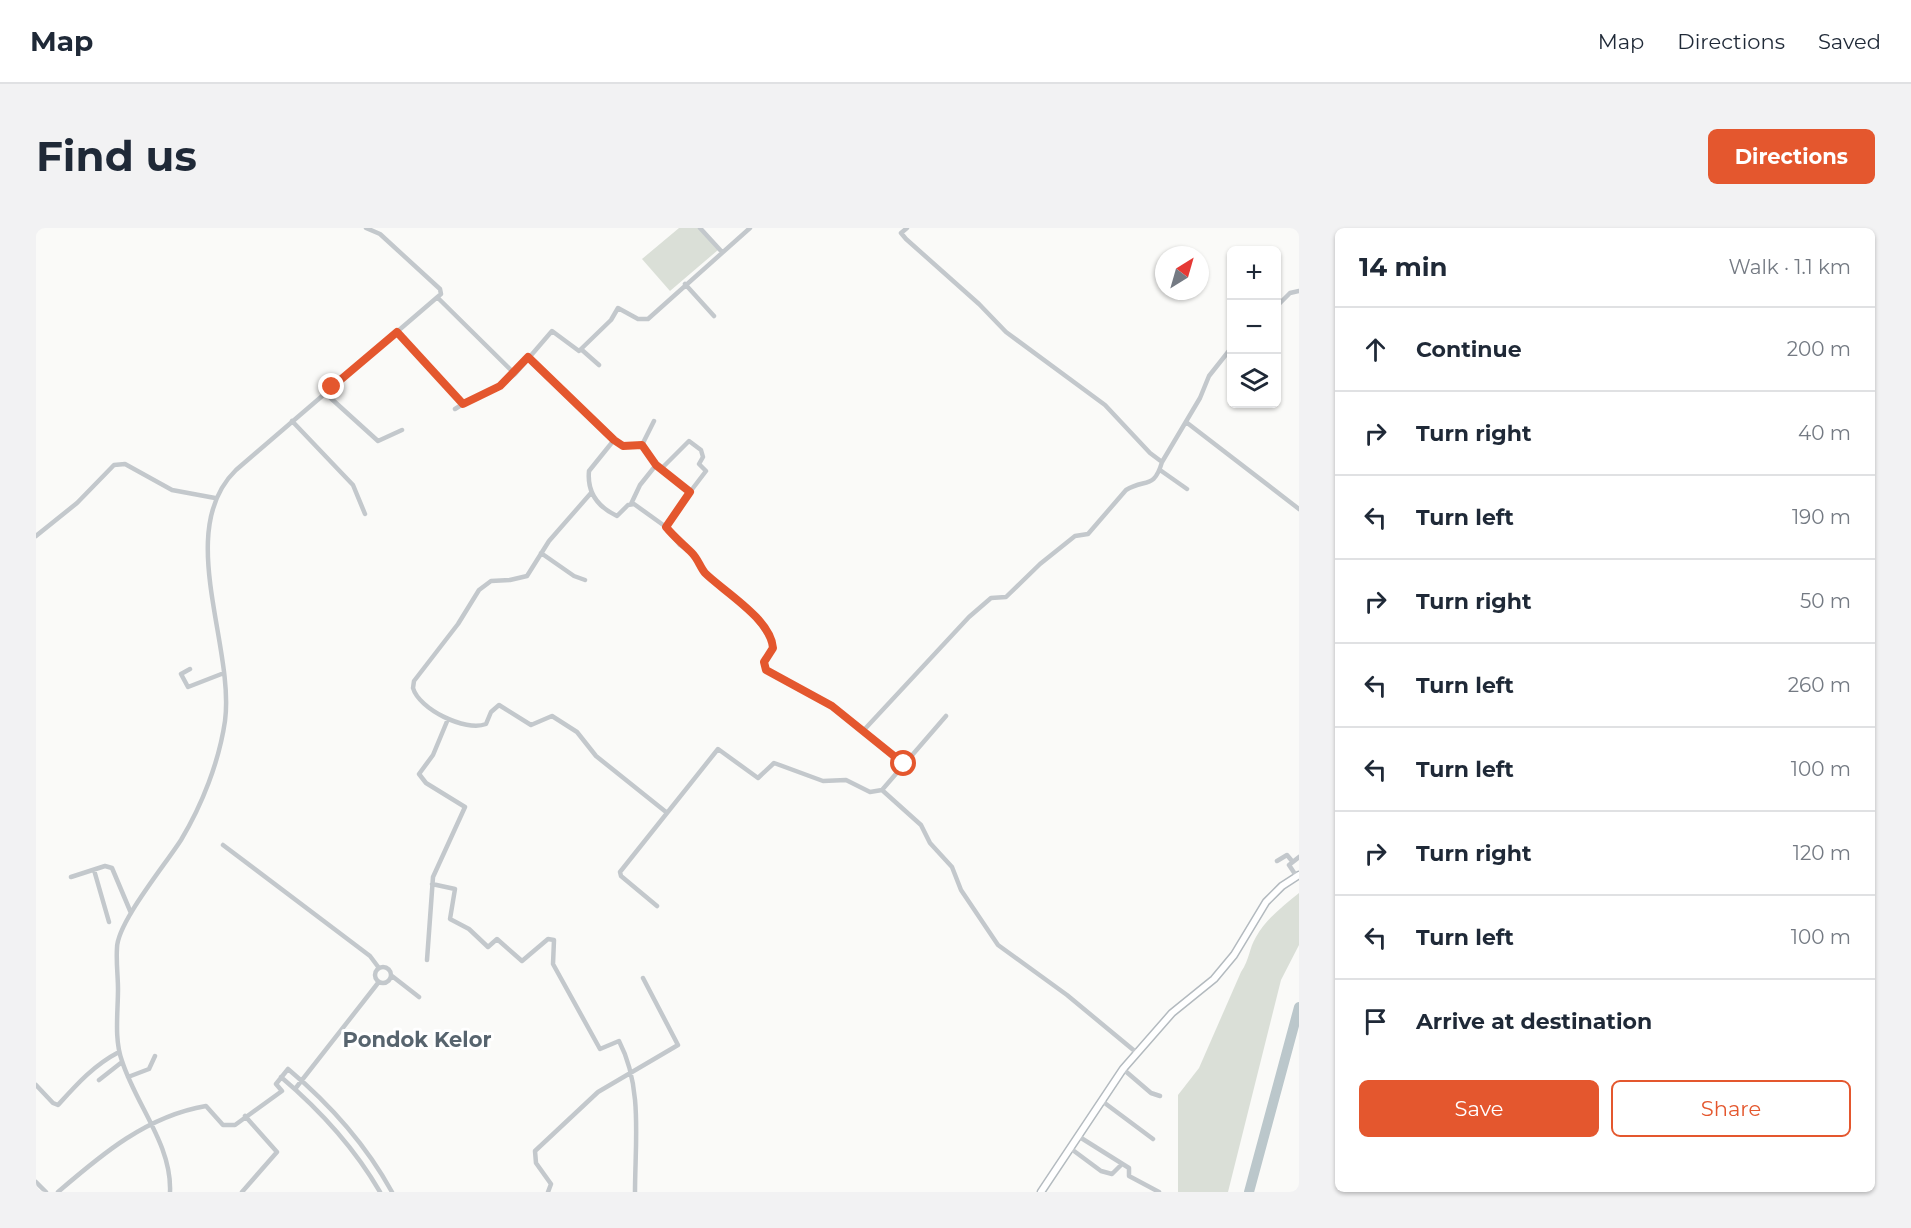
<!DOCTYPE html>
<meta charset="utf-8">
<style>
body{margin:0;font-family:Montserrat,sans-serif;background:#f2f2f3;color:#1f2937}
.controls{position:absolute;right:18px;top:18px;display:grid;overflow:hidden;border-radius:9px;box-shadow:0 2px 4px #0004}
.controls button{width:54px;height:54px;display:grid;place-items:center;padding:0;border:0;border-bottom:2px solid #e0e1e3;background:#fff;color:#1f2937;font:30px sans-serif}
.compass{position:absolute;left:1119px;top:18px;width:54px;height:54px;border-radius:50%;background:#fff;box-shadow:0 2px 4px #0004;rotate:37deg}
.stop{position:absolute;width:18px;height:18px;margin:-14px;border:4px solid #e4572e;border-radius:50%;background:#fff}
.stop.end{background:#e4572e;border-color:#fff;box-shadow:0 2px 6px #0008}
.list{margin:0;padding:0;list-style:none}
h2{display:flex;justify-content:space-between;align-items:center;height:78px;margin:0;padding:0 24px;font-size:26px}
h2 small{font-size:20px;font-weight:400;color:#747a83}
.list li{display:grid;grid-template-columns:39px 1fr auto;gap:18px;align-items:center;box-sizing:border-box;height:84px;padding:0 24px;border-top:2px solid #e0e1e3}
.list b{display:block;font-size:22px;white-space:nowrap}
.list em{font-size:20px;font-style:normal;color:#747a83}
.actions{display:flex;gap:12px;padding:18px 24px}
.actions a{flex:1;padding:14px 0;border:2px solid #e4572e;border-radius:9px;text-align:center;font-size:21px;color:#e4572e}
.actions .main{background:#e4572e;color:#fff}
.icon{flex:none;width:33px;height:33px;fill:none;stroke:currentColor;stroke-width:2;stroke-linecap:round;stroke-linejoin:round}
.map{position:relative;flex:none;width:1263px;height:964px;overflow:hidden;border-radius:9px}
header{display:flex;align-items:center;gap:36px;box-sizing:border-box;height:84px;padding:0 30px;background:#fff;border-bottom:2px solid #e0e1e3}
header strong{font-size:28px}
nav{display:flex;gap:33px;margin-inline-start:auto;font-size:21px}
.intro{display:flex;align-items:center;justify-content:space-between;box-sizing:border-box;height:144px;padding:0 36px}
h1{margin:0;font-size:42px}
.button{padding:15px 27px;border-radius:9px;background:#e4572e;color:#fff;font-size:21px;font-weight:700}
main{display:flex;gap:36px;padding:0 36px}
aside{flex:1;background:#fff;border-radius:9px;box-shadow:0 2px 4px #0004}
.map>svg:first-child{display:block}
</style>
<header>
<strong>Map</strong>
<nav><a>Map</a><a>Directions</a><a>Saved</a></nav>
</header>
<div class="intro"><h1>Find us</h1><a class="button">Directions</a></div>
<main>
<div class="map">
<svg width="1263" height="964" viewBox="0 0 1263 964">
<rect width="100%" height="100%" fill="#fafaf8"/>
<path fill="#dadfd7" d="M643 0H662L682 22 634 63 606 31Z
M1263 665V717L1245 752 1192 964H1142V867L1163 840 1205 744C1214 731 1213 720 1220 709 1230 691 1247 678 1263 665Z"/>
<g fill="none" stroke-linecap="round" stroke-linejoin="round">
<path stroke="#bbc7cb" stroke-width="10" d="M1213 964 1263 779"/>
<g stroke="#b3babf" stroke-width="9">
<path id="secondary" d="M1005 964 1087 841 1136 785 1178 751 1198 727 1230 674 1246 658 1263 647"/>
</g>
<path stroke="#c3c8cc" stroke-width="4.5" d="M664 0 686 24
M871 0 865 5 870 11 943 76 970 104 1069 177 1114 225 1126 234 1164 170 1173 148 1196 119
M649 56 678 88
M402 70 479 146 516 103 543 123 575 92 582 80 602 91H612L714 0
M1240 79 1254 65 1263 63
M361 104 427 176 464 158 479 146
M546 122 563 137
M492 129 578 212 553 243C551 264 562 279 581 288L592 277 598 276 630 299 644 317 657 326 670 345 715 383 735 412 737 420 728 434 730 442 796 478 868 536
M289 165 342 213 366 202
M419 181 427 176
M256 193 317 257 329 286
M1150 194 1263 281
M578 212 587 218 606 217 620 237 654 264 630 299
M606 217 618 193
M625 241 653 213 665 222 667 229 663 236 670 243 654 264
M1124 242 1151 261
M555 265 513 313 491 348 474 352 455 353 443 362 422 396 378 453 377 460C383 481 429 504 450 496L455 484 463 477 495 497 516 488 541 504 560 528 630 584
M595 276 604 257 620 237
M0 308 41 275 78 237 89 236 136 262 179 270
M505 325 538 348 549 352
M154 441 145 446 152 459 188 445
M910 488 846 562 885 597 894 615 916 639 925 662 962 717 1031 767 1101 825
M827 503 933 389 955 370 970 369 1004 336 1039 308 1052 306 1090 262C1109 250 1118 262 1126 234
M187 617 334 728 343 740
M1241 633 1251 627 1256 633
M58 642 73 694
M35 649 69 638 76 640 95 685
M1261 649 1253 637 1263 629
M396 656 419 661 414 691 433 701 452 719 461 711 486 733 512 711 518 712 517 736 564 821 583 813C607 859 599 914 599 964
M621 678 585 648 584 644 682 521 722 550 738 535 787 553 810 552 834 564 846 562
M391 732 397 649 429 579 390 555 383 546 397 527 412 491
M339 747a8 8 0 1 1 16 0a8 8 0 1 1-16 0Z
M356 748 383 769
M1087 841 1115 865 1124 868
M92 849 113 841 119 828
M245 849C285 883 318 919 344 964
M63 852 86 834
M0 857 17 875 22 877C41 856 58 837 83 824
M259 861 342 755
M1066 873 1117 911
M1042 908 1093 940V948L1123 964
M1034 920 1065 943 1076 946 1086 936
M0 954 10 964
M22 964C66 926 111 888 170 878L187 897H199L246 863 240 856 252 841C295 877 329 915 356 964
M134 964C136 917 100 877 86 833 78 811 82 785 82 761 82 748 80 734 81 720 81 695 129 637 145 612 166 577 183 534 189 493 199 418 138 302 200 242L405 66 404 61 344 6 330 0
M206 964 241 924 209 888
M512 964 515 956 500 935 499 923 562 864 642 817 607 750"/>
<use href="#secondary" stroke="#fff" stroke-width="6"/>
</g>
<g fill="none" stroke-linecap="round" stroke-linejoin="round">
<path stroke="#e4572e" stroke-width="8" d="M296 159 361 104 427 176 464 158 492 129 578 212 587 218 606 217 620 237 654 264 630 299C638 309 647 316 656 325 662 331 664 339 669 345 687 363 735 391 737 420L728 434 730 442 796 478 868 536"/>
</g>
<g text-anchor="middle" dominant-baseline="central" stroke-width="6" stroke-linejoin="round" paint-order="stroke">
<g font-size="21" font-weight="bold" fill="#57646e" stroke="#fff">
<text x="381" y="811">Pondok Kelor</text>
</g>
</g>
</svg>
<div class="controls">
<button>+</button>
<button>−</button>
<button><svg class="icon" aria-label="layers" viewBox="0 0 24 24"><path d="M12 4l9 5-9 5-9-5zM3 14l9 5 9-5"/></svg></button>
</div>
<svg class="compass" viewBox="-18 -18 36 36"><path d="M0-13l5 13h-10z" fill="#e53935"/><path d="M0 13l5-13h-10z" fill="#747a83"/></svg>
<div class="stop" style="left:868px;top:536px"></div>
<div class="stop end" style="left:296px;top:159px"></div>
</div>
<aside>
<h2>14 min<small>Walk · 1.1 km</small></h2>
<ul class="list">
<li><svg class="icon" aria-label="ahead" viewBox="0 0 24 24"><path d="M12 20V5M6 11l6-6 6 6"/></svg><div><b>Continue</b></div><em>200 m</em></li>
<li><svg class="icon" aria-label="right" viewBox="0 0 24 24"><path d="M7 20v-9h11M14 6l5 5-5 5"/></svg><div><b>Turn right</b></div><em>40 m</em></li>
<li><svg class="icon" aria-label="left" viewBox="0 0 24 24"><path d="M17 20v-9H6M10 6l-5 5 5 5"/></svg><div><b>Turn left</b></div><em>190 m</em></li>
<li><svg class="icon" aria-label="right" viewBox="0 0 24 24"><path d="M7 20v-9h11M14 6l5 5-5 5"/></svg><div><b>Turn right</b></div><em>50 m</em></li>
<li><svg class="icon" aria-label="left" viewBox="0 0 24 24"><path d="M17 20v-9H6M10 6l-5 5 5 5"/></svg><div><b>Turn left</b></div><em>260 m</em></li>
<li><svg class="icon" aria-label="left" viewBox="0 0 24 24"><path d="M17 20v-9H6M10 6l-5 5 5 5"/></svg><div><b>Turn left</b></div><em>100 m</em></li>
<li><svg class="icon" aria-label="right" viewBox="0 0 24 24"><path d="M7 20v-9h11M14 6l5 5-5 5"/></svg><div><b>Turn right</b></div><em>120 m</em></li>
<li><svg class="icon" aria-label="left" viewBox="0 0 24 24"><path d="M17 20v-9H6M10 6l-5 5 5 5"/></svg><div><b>Turn left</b></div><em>100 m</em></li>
<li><svg class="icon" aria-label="arrive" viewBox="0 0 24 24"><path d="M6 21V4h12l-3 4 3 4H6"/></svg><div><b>Arrive at destination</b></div></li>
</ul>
<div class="actions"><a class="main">Save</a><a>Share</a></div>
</aside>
</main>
